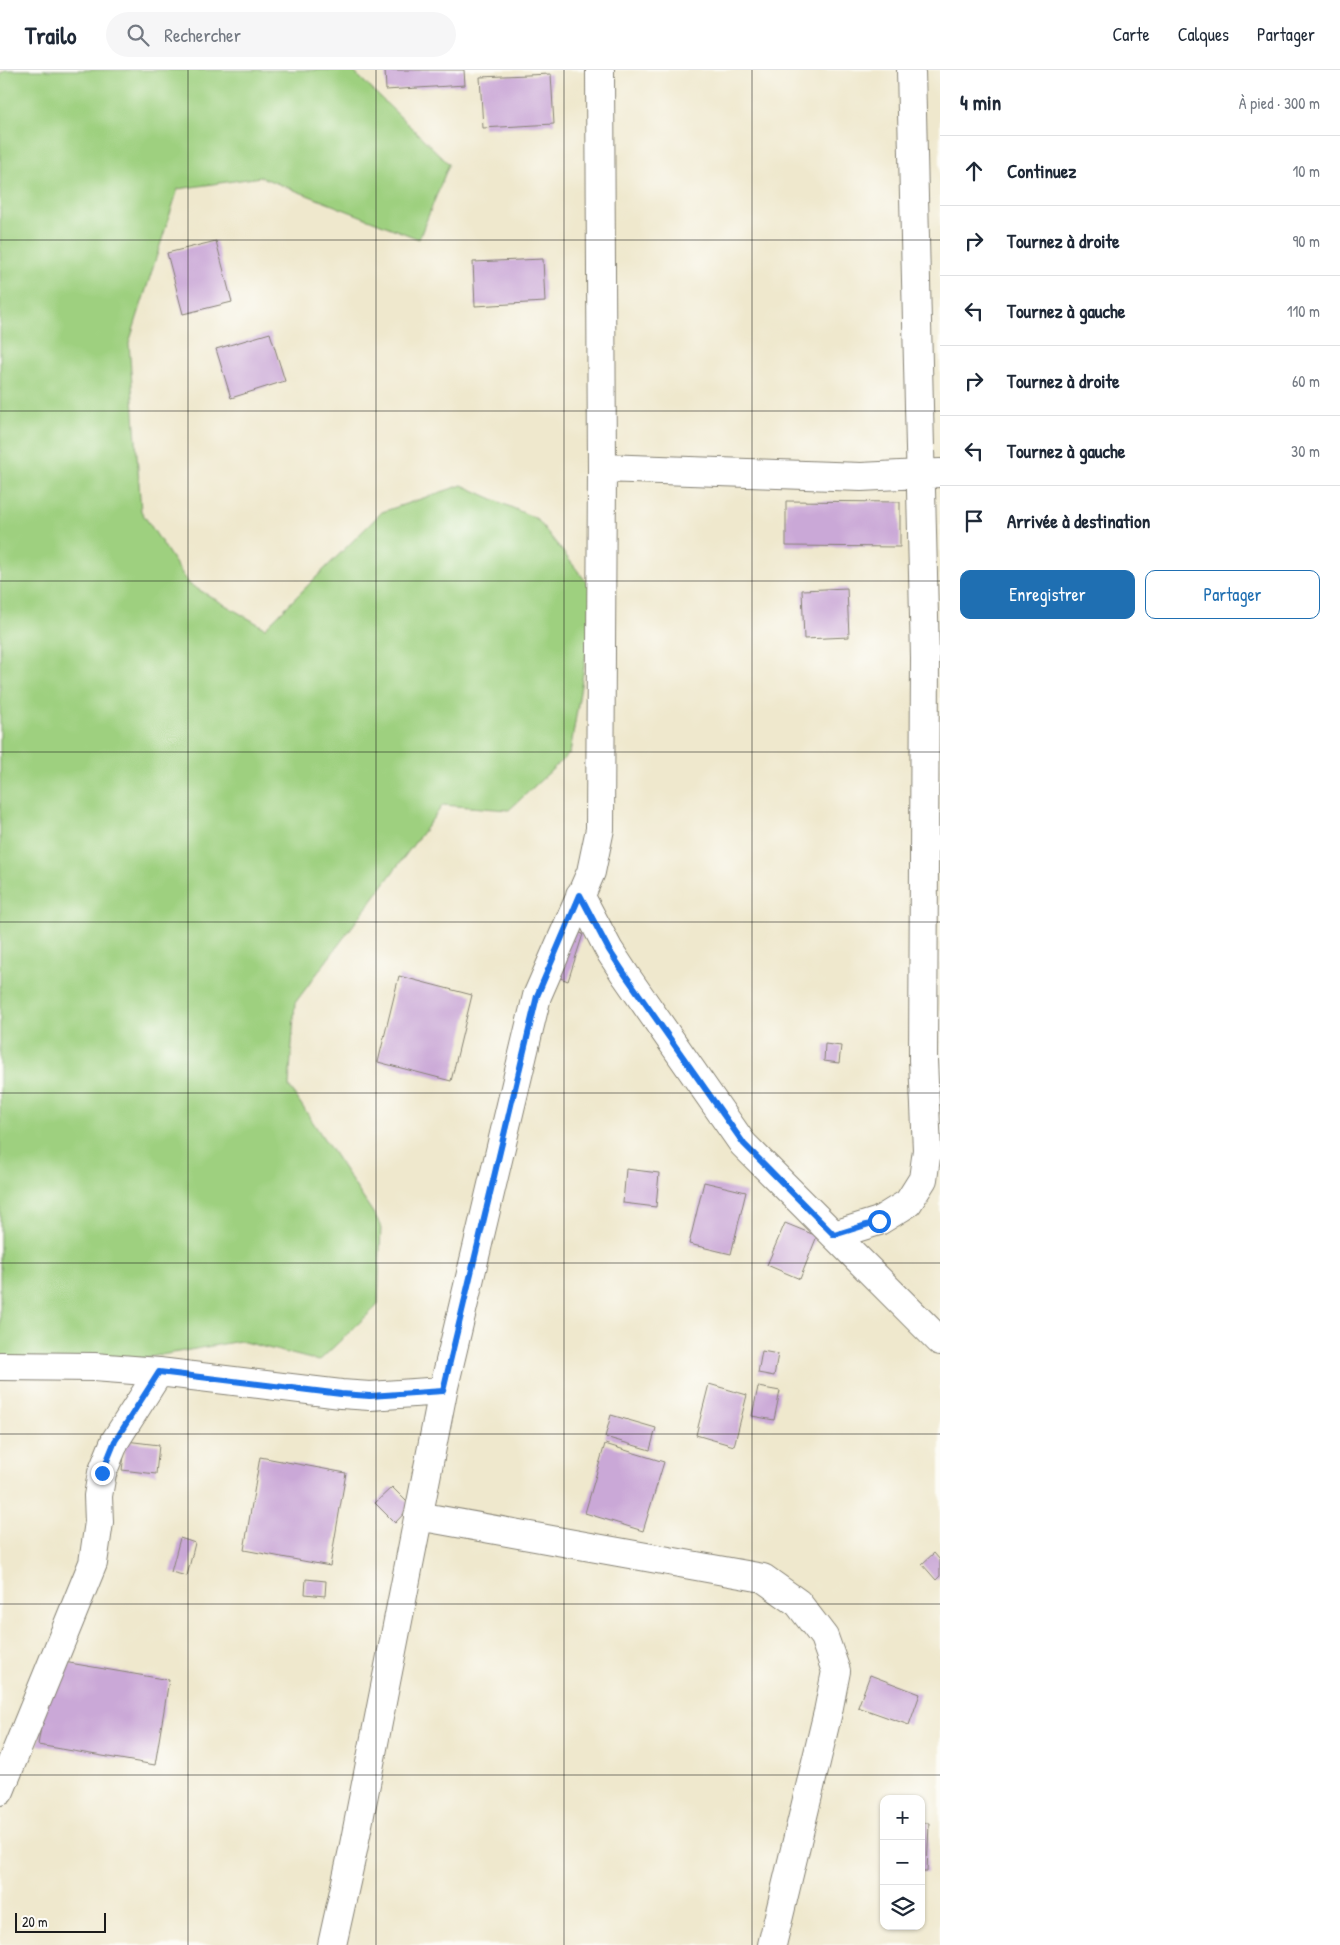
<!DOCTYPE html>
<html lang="fr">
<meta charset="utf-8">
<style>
body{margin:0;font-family:"Patrick Hand",sans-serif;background:#f6f6f7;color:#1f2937}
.controls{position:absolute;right:15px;bottom:15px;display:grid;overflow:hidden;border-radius:10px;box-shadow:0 1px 4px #0004}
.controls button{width:45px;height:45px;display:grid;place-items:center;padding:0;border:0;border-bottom:1px solid #e0e1e3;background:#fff;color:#1f2937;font:25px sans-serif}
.scale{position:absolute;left:15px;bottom:12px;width:91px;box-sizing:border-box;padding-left:5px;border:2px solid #1c1c1c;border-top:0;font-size:14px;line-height:18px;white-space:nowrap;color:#1c1c1c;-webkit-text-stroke:4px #fdfcf7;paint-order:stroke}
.stop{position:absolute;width:15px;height:15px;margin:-11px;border:4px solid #1a73e8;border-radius:50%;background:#fff}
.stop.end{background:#1a73e8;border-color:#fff;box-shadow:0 1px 5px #0008}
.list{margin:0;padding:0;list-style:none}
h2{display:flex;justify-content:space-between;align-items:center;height:65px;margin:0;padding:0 20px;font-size:21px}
h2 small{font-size:16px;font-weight:400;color:#747a83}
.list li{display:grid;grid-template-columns:32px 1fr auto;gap:15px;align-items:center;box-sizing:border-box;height:70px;padding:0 20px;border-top:1px solid #e0e1e3}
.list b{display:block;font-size:19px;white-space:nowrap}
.list em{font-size:16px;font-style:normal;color:#747a83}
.actions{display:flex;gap:10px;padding:15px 20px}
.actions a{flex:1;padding:11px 0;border:1px solid #1f6fb2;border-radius:10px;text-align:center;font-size:18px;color:#1f6fb2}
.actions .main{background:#1f6fb2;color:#fff}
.icon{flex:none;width:28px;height:28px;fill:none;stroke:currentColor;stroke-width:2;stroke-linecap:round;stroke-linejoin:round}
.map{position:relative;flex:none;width:940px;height:1875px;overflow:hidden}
header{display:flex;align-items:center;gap:30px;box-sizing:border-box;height:70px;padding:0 25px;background:#fff;border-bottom:1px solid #e0e1e3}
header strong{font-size:24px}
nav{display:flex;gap:28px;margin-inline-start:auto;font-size:18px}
.search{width:350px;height:45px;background:#f6f6f7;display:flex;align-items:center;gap:12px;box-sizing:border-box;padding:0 18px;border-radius:28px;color:#747a83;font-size:19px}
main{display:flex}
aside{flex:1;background:#fff}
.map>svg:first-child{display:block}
</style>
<header>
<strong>Trailo</strong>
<div class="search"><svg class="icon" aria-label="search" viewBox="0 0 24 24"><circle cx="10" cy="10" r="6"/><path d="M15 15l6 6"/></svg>Rechercher</div>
<nav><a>Carte</a><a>Calques</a><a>Partager</a></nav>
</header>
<main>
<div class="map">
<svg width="940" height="1875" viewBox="0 0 940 1875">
<rect width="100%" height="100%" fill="#fdfcf7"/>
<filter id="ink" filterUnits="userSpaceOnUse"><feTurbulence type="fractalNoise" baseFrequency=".02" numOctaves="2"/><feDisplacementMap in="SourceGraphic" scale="10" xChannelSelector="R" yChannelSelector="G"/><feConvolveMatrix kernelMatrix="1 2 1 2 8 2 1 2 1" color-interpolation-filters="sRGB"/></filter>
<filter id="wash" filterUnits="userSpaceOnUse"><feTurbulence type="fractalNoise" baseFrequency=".0096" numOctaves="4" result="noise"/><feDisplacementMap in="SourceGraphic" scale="20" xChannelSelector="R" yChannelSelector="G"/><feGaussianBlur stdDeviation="1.12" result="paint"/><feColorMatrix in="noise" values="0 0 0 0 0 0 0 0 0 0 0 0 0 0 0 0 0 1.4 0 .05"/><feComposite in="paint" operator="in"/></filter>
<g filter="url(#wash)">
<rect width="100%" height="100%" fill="#efe8cd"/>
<path fill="#9ed07f" stroke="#5d764e" d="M6 0H352L449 94 419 169 261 107 178 119 129 273 141 441 189 514 265 558 382 442 462 415 537 449 596 524 570 683 509 740 443 735 295 933 289 1016 381 1155 378 1235 319 1291 240 1271 94 1297 0 1296V4Z"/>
<g id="blocks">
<path fill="#caa8d7" d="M385 0H464L465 15 386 20Z
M551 4 554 54 483 58 480 7Z
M216 171 232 232 183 244 167 183Z
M543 189 545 232 475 236 473 192Z
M270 263 285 311 231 328 216 279Z
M786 431 900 432V477L786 476Z
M847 518 849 567 804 569 802 520Z
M573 861 583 864 568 911 558 907Z
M399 906 472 925 451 1011 378 992Z
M825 974 841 976 839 993 824 991Z
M626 1099 659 1103 656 1137 623 1133Z
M704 1112 746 1122 731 1184 689 1174Z
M785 1153 817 1166 800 1209 767 1195Z
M762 1281 778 1284 774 1306 758 1303Z
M709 1314 747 1325 734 1376 696 1365Z
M758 1317 780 1321 774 1350 752 1346Z
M611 1345 656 1358 650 1380 605 1367Z
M126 1371 159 1375 156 1404 122 1400Z
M605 1374 664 1392 643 1461 585 1443Z
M260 1387 346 1403 330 1496 244 1480Z
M392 1417 411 1436 395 1453 375 1433Z
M180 1468 195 1473 187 1506 171 1502Z
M934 1483 940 1490V1506L936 1510 922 1494Z
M306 1509 326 1511 325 1526 305 1524Z
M52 1590 169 1610 155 1695 38 1675Z
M870 1605 920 1624 909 1655 858 1637Z
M921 1753H929L927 1802H921Z"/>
</g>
</g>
<g filter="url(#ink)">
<use href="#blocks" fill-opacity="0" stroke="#868274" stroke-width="1"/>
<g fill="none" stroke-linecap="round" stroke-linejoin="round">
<g stroke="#868274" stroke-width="30">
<path id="minor" d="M602 398 861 407 940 403
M580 825 609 880 626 906 743 1074 940 1271
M834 1165 879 1151 908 1133 923 1109 927 1080 923 990 925 588 911 0
M0 1296 94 1297 159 1302 341 1324 370 1326 443 1321
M418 1446 763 1508 798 1533 824 1567 836 1601 828 1642 772 1875
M0 1721 93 1493 99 1452 98 1426 102 1403 115 1371 159 1302
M332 1875 353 1780 443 1321 529 959 537 926 591 802 600 759 602 398 600 0"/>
</g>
<use href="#minor" stroke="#fff" stroke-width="28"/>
</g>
</g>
<g fill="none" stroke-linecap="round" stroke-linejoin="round" filter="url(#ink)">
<path stroke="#1a73e8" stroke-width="6" d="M102 1403 115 1371 159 1302 341 1324 370 1326 443 1321 537 926 580 825 609 880 626 906 744 1074 834 1165 879 1151"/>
</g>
<path fill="none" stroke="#1c1c1c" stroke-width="1" stroke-opacity="0.55" d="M188 0V1875M376 0V1875M564 0V1875M752 0V1875M0 170H940M0 341H940M0 511H940M0 682H940M0 852H940M0 1023H940M0 1193H940M0 1364H940M0 1534H940M0 1705H940"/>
</svg>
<div class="controls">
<button>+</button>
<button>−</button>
<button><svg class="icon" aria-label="layers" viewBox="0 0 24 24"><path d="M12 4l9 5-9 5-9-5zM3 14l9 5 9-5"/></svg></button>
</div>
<div class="scale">20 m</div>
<div class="stop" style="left:879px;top:1151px"></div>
<div class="stop end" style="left:102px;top:1403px"></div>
</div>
<aside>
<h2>4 min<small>À pied · 300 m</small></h2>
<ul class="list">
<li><svg class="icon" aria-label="ahead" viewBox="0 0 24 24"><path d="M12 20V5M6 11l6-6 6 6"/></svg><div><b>Continuez</b></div><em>10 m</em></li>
<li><svg class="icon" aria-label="right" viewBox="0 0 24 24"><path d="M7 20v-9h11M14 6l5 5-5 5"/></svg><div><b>Tournez à droite</b></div><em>90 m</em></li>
<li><svg class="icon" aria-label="left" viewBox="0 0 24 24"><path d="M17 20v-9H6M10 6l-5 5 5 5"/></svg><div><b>Tournez à gauche</b></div><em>110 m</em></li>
<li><svg class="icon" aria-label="right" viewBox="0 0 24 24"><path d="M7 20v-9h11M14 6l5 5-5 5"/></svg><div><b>Tournez à droite</b></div><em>60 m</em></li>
<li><svg class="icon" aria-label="left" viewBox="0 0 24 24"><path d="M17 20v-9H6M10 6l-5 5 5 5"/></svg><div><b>Tournez à gauche</b></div><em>30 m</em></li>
<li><svg class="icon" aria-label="arrive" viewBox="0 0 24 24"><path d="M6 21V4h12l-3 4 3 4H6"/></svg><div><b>Arrivée à destination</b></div></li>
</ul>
<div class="actions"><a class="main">Enregistrer</a><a>Partager</a></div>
</aside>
</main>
